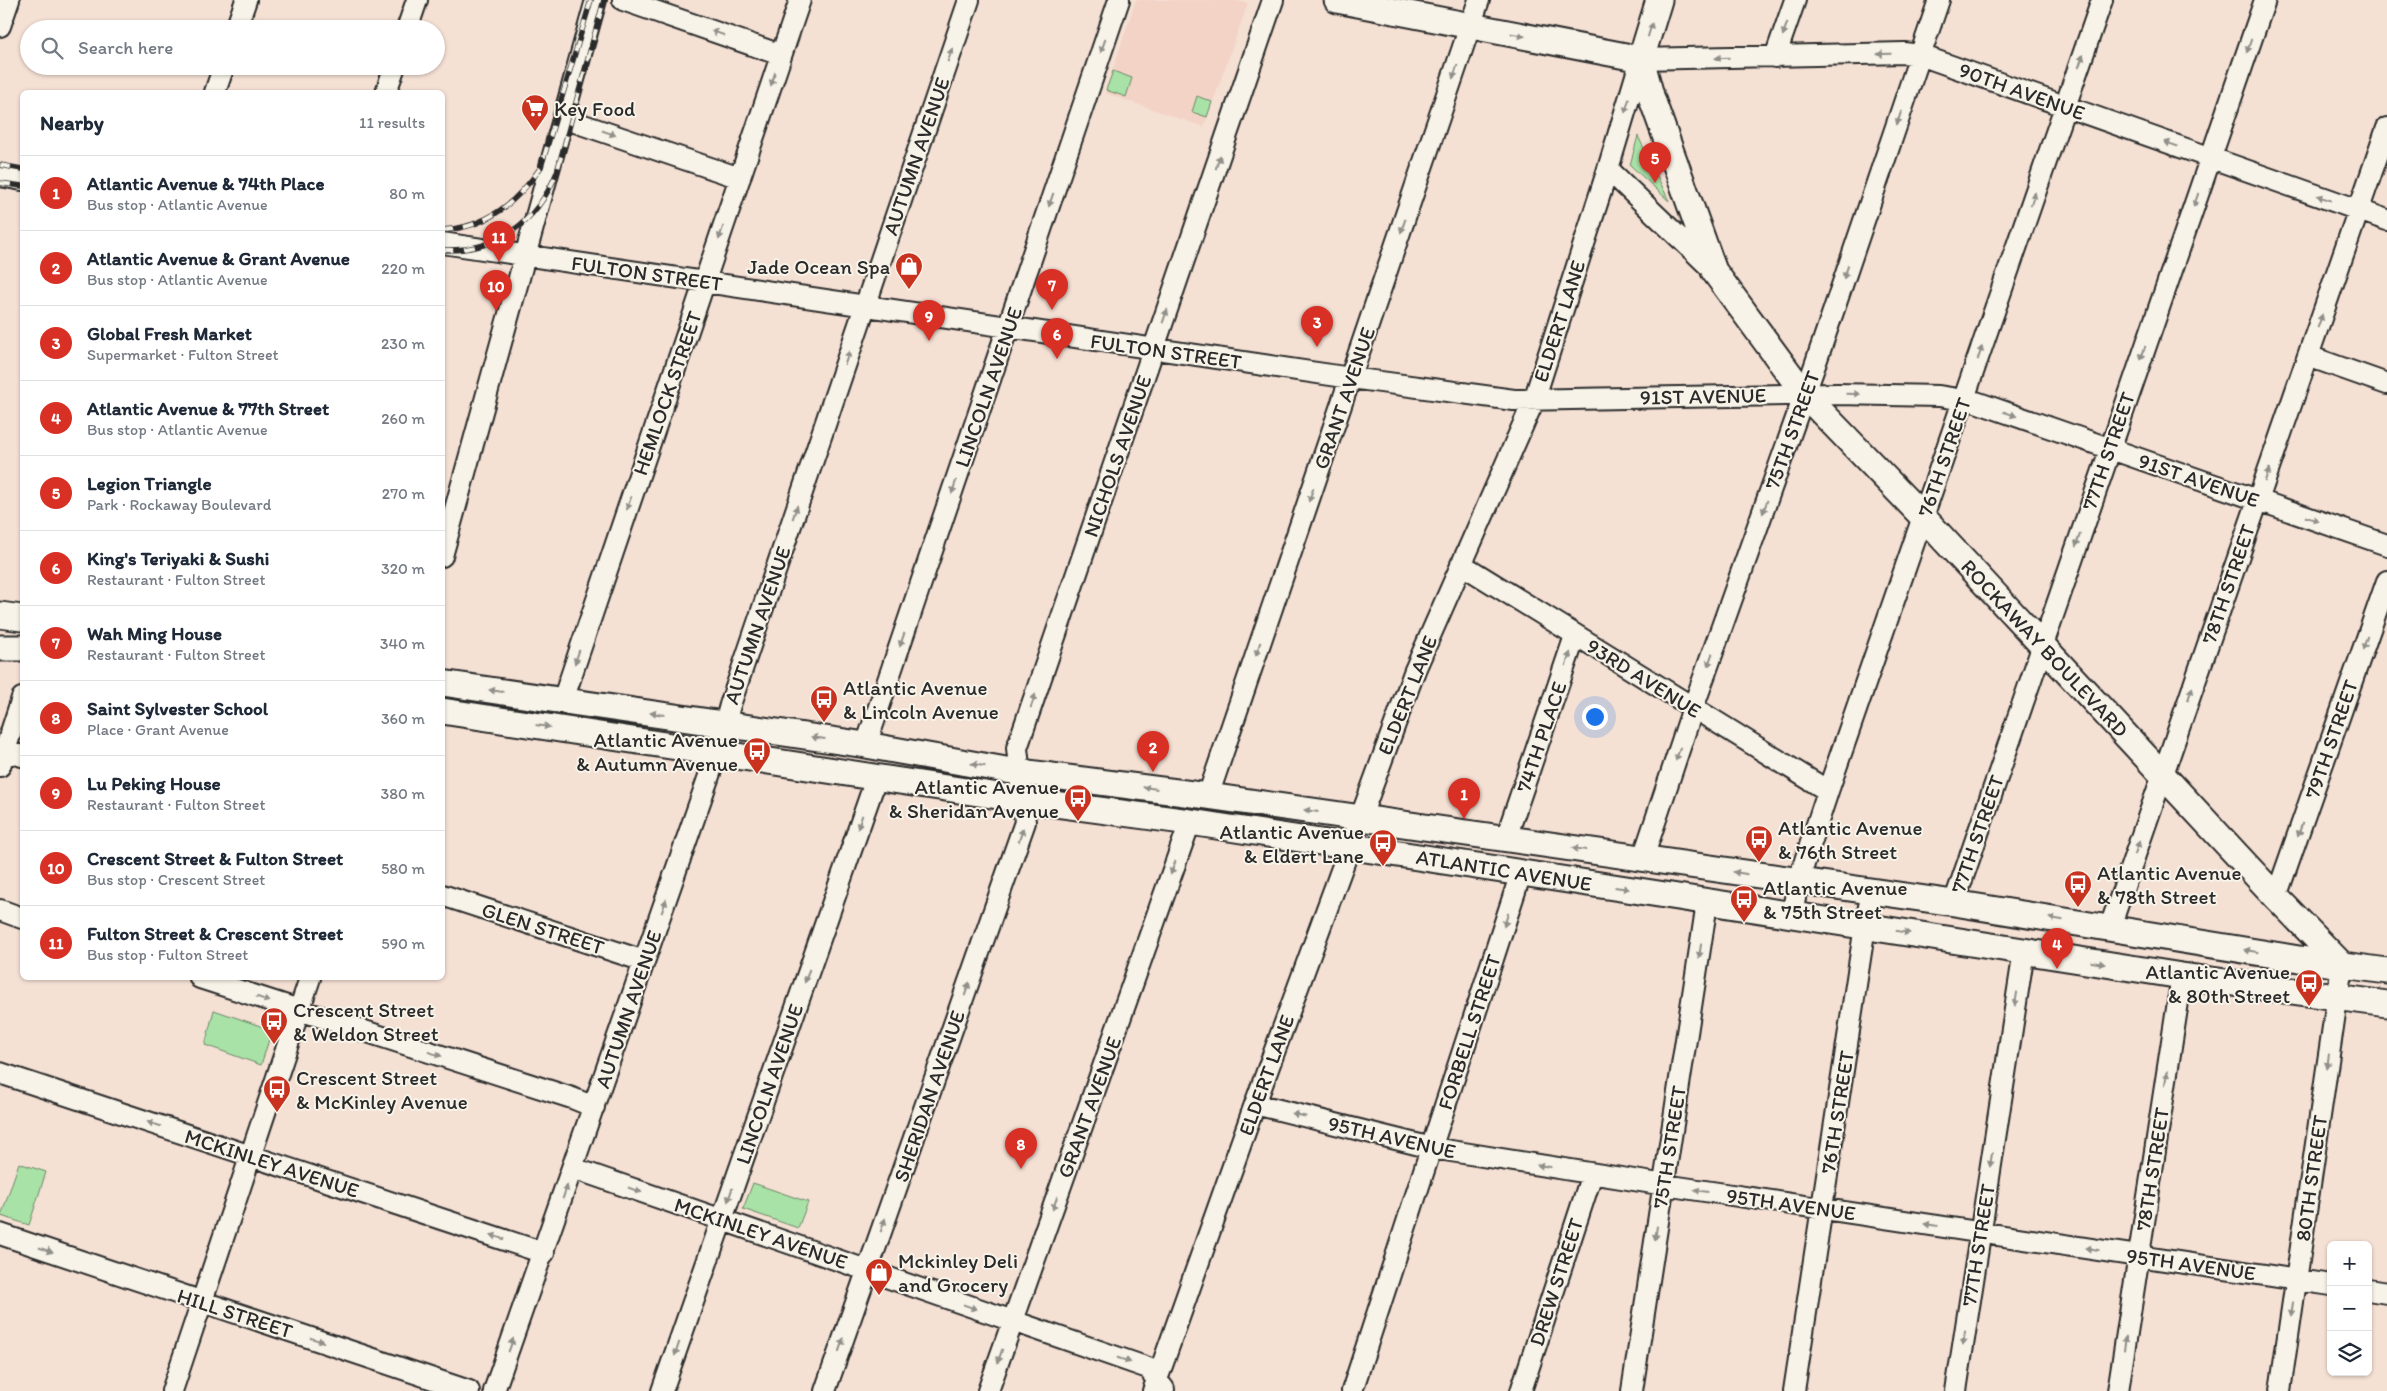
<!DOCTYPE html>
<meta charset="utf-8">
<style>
body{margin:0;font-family:Itim,sans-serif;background:#f2f2f3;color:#1f2937}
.controls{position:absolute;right:15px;bottom:15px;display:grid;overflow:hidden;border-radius:8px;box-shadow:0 1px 4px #0004}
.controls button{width:45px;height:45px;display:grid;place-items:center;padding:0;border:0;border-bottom:1px solid #e0e1e3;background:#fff;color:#1f2937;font:25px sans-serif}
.you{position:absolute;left:1594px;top:716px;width:18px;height:18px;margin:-12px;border:4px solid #fff;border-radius:50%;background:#1a73e8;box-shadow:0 0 0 8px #1a73e833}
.badge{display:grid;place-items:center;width:32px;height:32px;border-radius:50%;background:#d93025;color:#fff;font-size:16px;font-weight:700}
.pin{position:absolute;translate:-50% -41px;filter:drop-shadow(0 1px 2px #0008)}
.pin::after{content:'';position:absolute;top:26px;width:18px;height:15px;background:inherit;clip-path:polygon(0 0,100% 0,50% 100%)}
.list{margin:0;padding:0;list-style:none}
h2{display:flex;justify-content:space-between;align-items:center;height:65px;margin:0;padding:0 20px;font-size:21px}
h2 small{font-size:16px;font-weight:400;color:#747a83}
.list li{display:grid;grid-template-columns:32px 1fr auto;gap:15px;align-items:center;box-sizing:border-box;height:75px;padding:0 20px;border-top:1px solid #e0e1e3}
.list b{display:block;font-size:19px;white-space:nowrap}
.list p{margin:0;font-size:16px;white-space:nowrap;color:#747a83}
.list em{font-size:16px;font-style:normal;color:#747a83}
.icon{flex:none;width:28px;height:28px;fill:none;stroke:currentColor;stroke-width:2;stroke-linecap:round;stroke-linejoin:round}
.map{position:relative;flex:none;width:2387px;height:1391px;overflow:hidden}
.search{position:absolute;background:#fff;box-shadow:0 1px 4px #0004;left:20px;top:20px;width:425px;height:55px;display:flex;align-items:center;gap:12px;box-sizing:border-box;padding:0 18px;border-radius:28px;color:#747a83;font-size:19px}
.panel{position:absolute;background:#fff;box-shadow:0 1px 4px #0004;left:20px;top:90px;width:425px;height:890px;border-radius:8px}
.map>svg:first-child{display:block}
</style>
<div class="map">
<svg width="2387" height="1391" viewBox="0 0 2387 1391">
<rect width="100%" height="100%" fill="#f5e0d4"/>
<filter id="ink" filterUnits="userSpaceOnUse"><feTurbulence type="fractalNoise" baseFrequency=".02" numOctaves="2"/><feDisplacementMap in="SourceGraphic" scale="10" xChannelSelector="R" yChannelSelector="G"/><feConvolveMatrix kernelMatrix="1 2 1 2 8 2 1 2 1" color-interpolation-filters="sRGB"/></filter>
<g filter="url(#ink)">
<path fill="#f3d3c6" d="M1136 0H1231L1248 3 1204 127 1105 93Z"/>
<path fill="#a9e2a6" stroke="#6a8668" d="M1113 71 1132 78 1126 97 1106 90Z
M1197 96 1212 102 1207 117 1192 112Z
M1638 136 1669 201 1630 165Z
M214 1010 272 1030 261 1065 205 1045Z
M19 1163 46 1172 29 1225 1 1216Z
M753 1183 808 1202 798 1228 743 1209Z"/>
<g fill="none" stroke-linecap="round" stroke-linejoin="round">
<g stroke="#2b2b2b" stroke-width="24">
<path id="minor" d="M623 0 781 55
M0 26 9 0
M236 29 246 0
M407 29 417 0
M1775 57 1795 0
M215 92 224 66
M386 92 395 66
M563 118 740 178
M1608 169 1713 270
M0 176 22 180
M442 243 1351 378 1514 400 1837 394 1939 396 1976 402 2387 545
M2308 356 2387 384
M442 556 596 0
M1461 564 1828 791
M563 700 800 0
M866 745 1119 0
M0 749 22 756
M0 766 22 698
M1208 796 1479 0
M1506 838 1575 636
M1643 858 1693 708 1814 368 1939 0
M442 895 644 961
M2276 897 2387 581
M1954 903 2265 0
M0 910 22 918
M1792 915 1798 882 1828 791 2102 0
M2110 927 2387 128
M200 978 572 1098 594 1107
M0 1073 544 1253
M1255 1104 1432 1148 1678 1187 2331 1285
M573 1168 1148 1368 1164 1389
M0 1234 469 1391
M2368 1290 2387 1293
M172 1391 310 978
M494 1391 717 753 730 705 969 0
M662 1391 877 776
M825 1391 1025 822 1017 748 1273 0
M988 1391 1190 822
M1153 1391 1255 1104 1415 670 1534 400 1608 169 1641 59 1904 53 1920 55 2387 220
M1352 1391 1521 873
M1521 1391 1592 1174
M1632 1391 1707 903
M1794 1391 1865 926 1872 892
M1956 1391 2024 951
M2118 1391 2182 976
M2280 1391 2342 965"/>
</g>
<g stroke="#2b2b2b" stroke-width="29">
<path id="major" d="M1337 0 1641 59
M1641 59 1652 99 1714 271 1805 395 1923 517 2276 897 2345 968
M1641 59 1659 0
M0 615 22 618
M0 648H22
M442 683 866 745 1006 770 1208 796 1954 903 2299 959 2387 971
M442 711 1024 800 1190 822 1633 890 2182 976 2387 1004"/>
</g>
<use href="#minor" stroke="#f7f3e8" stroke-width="20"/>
<use href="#major" stroke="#f7f3e8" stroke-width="25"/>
<g stroke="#2b2b2b" stroke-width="5.5">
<path id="rail" d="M0 165 22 169
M0 183 22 186
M442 230C487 228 517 202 541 167L591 0
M442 250C498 252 537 222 557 172L604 0"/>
</g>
<use href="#rail" stroke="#f7f3e8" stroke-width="4" stroke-dasharray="11" stroke-linecap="butt"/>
</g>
<defs><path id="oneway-solid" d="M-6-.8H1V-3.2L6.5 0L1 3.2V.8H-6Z" transform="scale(1.25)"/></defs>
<g fill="#918f8a">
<use href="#oneway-solid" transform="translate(1785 29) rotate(109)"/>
<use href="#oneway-solid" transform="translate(1650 30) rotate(-73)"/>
<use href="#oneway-solid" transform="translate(718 33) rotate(-161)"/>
<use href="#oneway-solid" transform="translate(1518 35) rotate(11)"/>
<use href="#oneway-solid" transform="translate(1103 46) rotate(109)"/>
<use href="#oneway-solid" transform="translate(2249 46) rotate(109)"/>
<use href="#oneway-solid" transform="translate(1884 54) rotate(178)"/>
<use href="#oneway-solid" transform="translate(950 55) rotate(-71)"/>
<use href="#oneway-solid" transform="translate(1722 58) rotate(179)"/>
<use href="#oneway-solid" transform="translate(2081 61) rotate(-71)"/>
<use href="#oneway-solid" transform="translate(1455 72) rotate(109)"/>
<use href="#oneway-solid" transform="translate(773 79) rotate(108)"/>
<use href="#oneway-solid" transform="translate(1627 106) rotate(107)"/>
<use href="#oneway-solid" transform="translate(1899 118) rotate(109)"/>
<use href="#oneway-solid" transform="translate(609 133) rotate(19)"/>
<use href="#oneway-solid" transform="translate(2171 144) rotate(-161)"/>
<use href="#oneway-solid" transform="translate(1218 162) rotate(-71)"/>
<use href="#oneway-solid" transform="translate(2324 198) rotate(-161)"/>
<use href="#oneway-solid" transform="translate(2033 199) rotate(-71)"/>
<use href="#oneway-solid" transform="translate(1051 200) rotate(109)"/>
<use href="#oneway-solid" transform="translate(2196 200) rotate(109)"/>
<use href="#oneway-solid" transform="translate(1403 226) rotate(109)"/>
<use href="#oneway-solid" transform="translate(721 233) rotate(109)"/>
<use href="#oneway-solid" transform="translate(1846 272) rotate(109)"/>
<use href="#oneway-solid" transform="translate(1165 316) rotate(-71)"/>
<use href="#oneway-solid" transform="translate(2320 321) rotate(-71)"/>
<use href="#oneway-solid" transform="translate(1980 353) rotate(-71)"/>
<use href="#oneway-solid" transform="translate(2143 353) rotate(109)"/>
<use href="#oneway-solid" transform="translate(847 358) rotate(-71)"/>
<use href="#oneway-solid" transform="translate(1853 394) rotate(1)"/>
<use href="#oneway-solid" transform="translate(2010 414) rotate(19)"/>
<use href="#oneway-solid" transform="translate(2267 475) rotate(-71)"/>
<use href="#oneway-solid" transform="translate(954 487) rotate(109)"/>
<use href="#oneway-solid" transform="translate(1311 495) rotate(109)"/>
<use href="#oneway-solid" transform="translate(629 503) rotate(109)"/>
<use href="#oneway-solid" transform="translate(1765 507) rotate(110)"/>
<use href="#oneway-solid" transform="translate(795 512) rotate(-71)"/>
<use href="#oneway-solid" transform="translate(2312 519) rotate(19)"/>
<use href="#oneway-solid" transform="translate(2078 540) rotate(109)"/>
<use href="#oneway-solid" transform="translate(902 640) rotate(109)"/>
<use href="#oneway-solid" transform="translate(2365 643) rotate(109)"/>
<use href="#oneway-solid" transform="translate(1258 649) rotate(109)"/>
<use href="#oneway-solid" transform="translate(577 657) rotate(109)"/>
<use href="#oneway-solid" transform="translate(1568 659) rotate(-70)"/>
<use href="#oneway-solid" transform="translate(1710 660) rotate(110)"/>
<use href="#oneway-solid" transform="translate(496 691) rotate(-172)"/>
<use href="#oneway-solid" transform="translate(2190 694) rotate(-71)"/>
<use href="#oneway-solid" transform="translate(1033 701) rotate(-71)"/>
<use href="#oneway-solid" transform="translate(657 714) rotate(-172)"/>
<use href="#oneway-solid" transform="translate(543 726) rotate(8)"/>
<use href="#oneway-solid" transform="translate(818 738) rotate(-172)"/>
<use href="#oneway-solid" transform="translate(1678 754) rotate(109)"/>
<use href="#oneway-solid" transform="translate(978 765) rotate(-170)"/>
<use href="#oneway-solid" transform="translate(1150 788) rotate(-173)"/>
<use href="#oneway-solid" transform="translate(1311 811) rotate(-172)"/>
<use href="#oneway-solid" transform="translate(860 822) rotate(109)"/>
<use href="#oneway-solid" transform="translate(2300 830) rotate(109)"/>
<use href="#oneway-solid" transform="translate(1021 835) rotate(-71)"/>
<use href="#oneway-solid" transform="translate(2137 848) rotate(-71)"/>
<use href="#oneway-solid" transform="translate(1579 849) rotate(-172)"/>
<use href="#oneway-solid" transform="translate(1173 868) rotate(110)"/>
<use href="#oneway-solid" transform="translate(1740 873) rotate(-171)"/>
<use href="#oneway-solid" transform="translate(1622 888) rotate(8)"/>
<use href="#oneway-solid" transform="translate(664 906) rotate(-71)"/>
<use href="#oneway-solid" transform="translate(2056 919) rotate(-171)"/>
<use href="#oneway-solid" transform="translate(1506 920) rotate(108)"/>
<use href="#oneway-solid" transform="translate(1903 932) rotate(9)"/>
<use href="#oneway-solid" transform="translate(1700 951) rotate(99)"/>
<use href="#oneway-solid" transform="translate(2251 951) rotate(-170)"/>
<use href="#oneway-solid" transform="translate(2098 963) rotate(9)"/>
<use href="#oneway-solid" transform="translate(807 976) rotate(109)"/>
<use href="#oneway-solid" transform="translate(967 989) rotate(-71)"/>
<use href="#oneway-solid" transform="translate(263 999) rotate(19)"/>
<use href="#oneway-solid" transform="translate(2016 999) rotate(99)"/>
<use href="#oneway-solid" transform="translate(435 1054) rotate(18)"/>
<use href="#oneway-solid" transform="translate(2328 1061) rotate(98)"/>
<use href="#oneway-solid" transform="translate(2166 1078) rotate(-81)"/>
<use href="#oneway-solid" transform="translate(1299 1115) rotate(-166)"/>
<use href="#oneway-solid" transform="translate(154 1124) rotate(-162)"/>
<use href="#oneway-solid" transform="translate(1991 1160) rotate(99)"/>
<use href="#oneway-solid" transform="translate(1544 1166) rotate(-171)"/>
<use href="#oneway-solid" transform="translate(635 1190) rotate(19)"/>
<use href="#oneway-solid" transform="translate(1701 1191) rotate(-172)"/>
<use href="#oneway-solid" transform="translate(565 1192) rotate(-71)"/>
<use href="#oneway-solid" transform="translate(730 1195) rotate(109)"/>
<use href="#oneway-solid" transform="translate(1055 1203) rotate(110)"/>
<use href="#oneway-solid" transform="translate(883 1225) rotate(-71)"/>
<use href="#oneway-solid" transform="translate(1931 1225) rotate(-172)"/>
<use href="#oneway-solid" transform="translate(1656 1233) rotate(98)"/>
<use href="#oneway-solid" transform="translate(497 1237) rotate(-162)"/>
<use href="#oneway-solid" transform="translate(2092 1249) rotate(-171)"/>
<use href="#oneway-solid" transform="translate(46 1250) rotate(19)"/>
<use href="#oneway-solid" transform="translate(970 1307) rotate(20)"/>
<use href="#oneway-solid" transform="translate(2292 1309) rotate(99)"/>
<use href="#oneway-solid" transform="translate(1964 1338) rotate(99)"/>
<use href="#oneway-solid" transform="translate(317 1340) rotate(18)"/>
<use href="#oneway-solid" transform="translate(2125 1343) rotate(-82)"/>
<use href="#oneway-solid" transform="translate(511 1345) rotate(-70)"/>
<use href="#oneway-solid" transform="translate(841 1345) rotate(-71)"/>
<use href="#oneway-solid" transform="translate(677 1349) rotate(109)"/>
<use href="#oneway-solid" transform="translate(1000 1356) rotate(109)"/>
<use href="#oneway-solid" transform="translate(1124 1360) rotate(19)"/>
</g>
</g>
<defs>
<g id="supermarket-pin" transform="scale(1.4375)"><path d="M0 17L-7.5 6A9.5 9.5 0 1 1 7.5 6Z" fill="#c8321e" stroke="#f7f3e8"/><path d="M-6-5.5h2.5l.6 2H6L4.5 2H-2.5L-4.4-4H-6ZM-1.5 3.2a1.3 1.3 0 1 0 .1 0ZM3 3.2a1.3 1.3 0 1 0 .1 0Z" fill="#fff"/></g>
<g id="shop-pin" transform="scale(1.4375)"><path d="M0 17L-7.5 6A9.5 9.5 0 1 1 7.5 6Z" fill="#c8321e" stroke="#f7f3e8"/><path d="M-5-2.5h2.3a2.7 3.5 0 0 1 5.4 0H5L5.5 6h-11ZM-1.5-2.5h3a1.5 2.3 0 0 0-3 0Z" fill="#fff"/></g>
<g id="bus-pin" transform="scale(1.4375)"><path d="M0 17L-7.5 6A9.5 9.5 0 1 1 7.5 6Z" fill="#c8321e" stroke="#f7f3e8"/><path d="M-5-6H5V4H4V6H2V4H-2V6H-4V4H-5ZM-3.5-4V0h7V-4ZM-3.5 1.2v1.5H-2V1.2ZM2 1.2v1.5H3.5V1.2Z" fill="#fff"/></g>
</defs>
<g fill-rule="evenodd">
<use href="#supermarket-pin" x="535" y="108"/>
<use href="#shop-pin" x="909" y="266"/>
<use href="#bus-pin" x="824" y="699"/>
<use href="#bus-pin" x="757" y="751"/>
<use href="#bus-pin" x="1078" y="798"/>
<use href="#bus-pin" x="1759" y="839"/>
<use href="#bus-pin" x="1383" y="843"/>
<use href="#bus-pin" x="2078" y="884"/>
<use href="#bus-pin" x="1744" y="899"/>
<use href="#bus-pin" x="2309" y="983"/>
<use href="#bus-pin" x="274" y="1021"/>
<use href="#bus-pin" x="277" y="1089"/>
<use href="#shop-pin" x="879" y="1272"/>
</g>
<g text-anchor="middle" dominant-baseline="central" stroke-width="4" stroke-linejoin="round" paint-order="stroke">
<g font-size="21" fill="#2b2b2b" stroke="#f7f3e8">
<text transform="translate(2022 91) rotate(20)">90TH AVENUE</text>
<text transform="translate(916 156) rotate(-71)">AUTUMN AVENUE</text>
<text transform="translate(647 273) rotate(8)">FULTON STREET</text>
<text transform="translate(1559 321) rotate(-72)">ELDERT LANE</text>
<text transform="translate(1166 351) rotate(8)">FULTON STREET</text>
<text transform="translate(988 387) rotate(-71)">LINCOLN AVENUE</text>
<text transform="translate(667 393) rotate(-71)">HEMLOCK STREET</text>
<text transform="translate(1703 396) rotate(-1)">91ST AVENUE</text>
<text transform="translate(1344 398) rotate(-71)">GRANT AVENUE</text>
<text transform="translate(1792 430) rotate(-70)">75TH STREET</text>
<text transform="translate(2108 451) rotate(-71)">77TH STREET</text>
<text transform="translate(1117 456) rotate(-71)">NICHOLS AVENUE</text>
<text transform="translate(1944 457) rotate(-71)">76TH STREET</text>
<text transform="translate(2199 480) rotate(19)">91ST AVENUE</text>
<text transform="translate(2228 584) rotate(-71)">78TH STREET</text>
<text transform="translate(757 625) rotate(-71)">AUTUMN AVENUE</text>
<text transform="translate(2045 648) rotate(47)">ROCKAWAY BOULEVARD</text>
<text transform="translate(1644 678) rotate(32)">93RD AVENUE</text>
<text transform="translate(1407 695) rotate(-68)">ELDERT LANE</text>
<text transform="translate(1541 737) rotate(-71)">74TH PLACE</text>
<text transform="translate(2331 739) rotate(-71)">79TH STREET</text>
<text transform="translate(1977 834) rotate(-71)">77TH STREET</text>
<text transform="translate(1504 870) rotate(9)">ATLANTIC AVENUE</text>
<text transform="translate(543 928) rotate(18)">GLEN STREET</text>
<text transform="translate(628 1009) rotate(-71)">AUTUMN AVENUE</text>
<text transform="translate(1469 1032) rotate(-72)">FORBELL STREET</text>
<text transform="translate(1266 1075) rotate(-70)">ELDERT LANE</text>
<text transform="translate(769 1084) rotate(-71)">LINCOLN AVENUE</text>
<text transform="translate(929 1096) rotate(-71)">SHERIDAN AVENUE</text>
<text transform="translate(1089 1107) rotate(-70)">GRANT AVENUE</text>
<text transform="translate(1837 1112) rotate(-81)">76TH STREET</text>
<text transform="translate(1392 1137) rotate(13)">95TH AVENUE</text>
<text transform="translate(1669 1147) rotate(-81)">75TH STREET</text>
<text transform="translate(272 1163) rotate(18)">MCKINLEY AVENUE</text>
<text transform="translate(2152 1169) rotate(-81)">78TH STREET</text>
<text transform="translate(2311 1178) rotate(-82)">80TH STREET</text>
<text transform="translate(1791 1204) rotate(8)">95TH AVENUE</text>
<text transform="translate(761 1233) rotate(19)">MCKINLEY AVENUE</text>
<text transform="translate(1978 1245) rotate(-81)">77TH STREET</text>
<text transform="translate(2191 1264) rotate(8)">95TH AVENUE</text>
<text transform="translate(1556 1282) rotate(-72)">DREW STREET</text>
<text transform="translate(235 1313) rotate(18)">HILL STREET</text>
</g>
<g font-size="21" fill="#2b2b2b" stroke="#f7f3e8" text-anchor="start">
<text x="554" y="108">Key Food</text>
<text x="890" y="266" text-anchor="end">Jade Ocean Spa</text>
<text x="843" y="687">Atlantic Avenue<tspan x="843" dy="24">&amp; Lincoln Avenue</tspan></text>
<text x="738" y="739" text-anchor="end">Atlantic Avenue<tspan x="738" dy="24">&amp; Autumn Avenue</tspan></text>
<text x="1059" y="786" text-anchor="end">Atlantic Avenue<tspan x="1059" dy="24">&amp; Sheridan Avenue</tspan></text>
<text x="1778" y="827">Atlantic Avenue<tspan x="1778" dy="24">&amp; 76th Street</tspan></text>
<text x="1364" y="831" text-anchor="end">Atlantic Avenue<tspan x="1364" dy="24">&amp; Eldert Lane</tspan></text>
<text x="2097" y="872">Atlantic Avenue<tspan x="2097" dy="24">&amp; 78th Street</tspan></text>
<text x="1763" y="887">Atlantic Avenue<tspan x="1763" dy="24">&amp; 75th Street</tspan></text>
<text x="2290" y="971" text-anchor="end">Atlantic Avenue<tspan x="2290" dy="24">&amp; 80th Street</tspan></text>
<text x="293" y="1009">Crescent Street<tspan x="293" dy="24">&amp; Weldon Street</tspan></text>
<text x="296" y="1077">Crescent Street<tspan x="296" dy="24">&amp; McKinley Avenue</tspan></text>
<text x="898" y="1260">Mckinley Deli<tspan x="898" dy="24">and Grocery</tspan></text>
</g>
</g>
</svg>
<div class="controls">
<button>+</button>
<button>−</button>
<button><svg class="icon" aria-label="layers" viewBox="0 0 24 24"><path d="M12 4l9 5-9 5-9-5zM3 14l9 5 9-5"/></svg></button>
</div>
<div class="you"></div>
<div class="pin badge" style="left:1464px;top:819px">1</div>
<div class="pin badge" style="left:1153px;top:772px">2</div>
<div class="pin badge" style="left:1317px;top:347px">3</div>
<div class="pin badge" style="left:2057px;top:969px">4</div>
<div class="pin badge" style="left:1655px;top:183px">5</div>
<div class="pin badge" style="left:1057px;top:359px">6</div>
<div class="pin badge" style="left:1052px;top:310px">7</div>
<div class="pin badge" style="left:1021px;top:1169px">8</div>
<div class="pin badge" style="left:929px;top:341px">9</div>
<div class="pin badge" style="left:496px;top:311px">10</div>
<div class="pin badge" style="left:499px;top:262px">11</div>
<div class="search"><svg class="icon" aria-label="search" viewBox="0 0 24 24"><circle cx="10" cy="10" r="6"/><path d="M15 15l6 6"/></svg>Search here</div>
<section class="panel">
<h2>Nearby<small>11 results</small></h2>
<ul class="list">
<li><span class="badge">1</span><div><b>Atlantic Avenue &amp; 74th Place</b><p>Bus stop · Atlantic Avenue</p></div><em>80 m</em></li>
<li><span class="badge">2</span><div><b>Atlantic Avenue &amp; Grant Avenue</b><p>Bus stop · Atlantic Avenue</p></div><em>220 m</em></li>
<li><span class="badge">3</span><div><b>Global Fresh Market</b><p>Supermarket · Fulton Street</p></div><em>230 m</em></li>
<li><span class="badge">4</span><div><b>Atlantic Avenue &amp; 77th Street</b><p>Bus stop · Atlantic Avenue</p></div><em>260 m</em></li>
<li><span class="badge">5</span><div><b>Legion Triangle</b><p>Park · Rockaway Boulevard</p></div><em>270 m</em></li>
<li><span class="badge">6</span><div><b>King's Teriyaki &amp; Sushi</b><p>Restaurant · Fulton Street</p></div><em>320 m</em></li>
<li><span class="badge">7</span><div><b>Wah Ming House</b><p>Restaurant · Fulton Street</p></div><em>340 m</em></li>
<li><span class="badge">8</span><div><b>Saint Sylvester School</b><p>Place · Grant Avenue</p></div><em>360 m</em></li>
<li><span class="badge">9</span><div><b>Lu Peking House</b><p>Restaurant · Fulton Street</p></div><em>380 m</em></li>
<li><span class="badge">10</span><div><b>Crescent Street &amp; Fulton Street</b><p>Bus stop · Crescent Street</p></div><em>580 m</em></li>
<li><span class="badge">11</span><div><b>Fulton Street &amp; Crescent Street</b><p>Bus stop · Fulton Street</p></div><em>590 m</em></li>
</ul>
</section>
</div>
